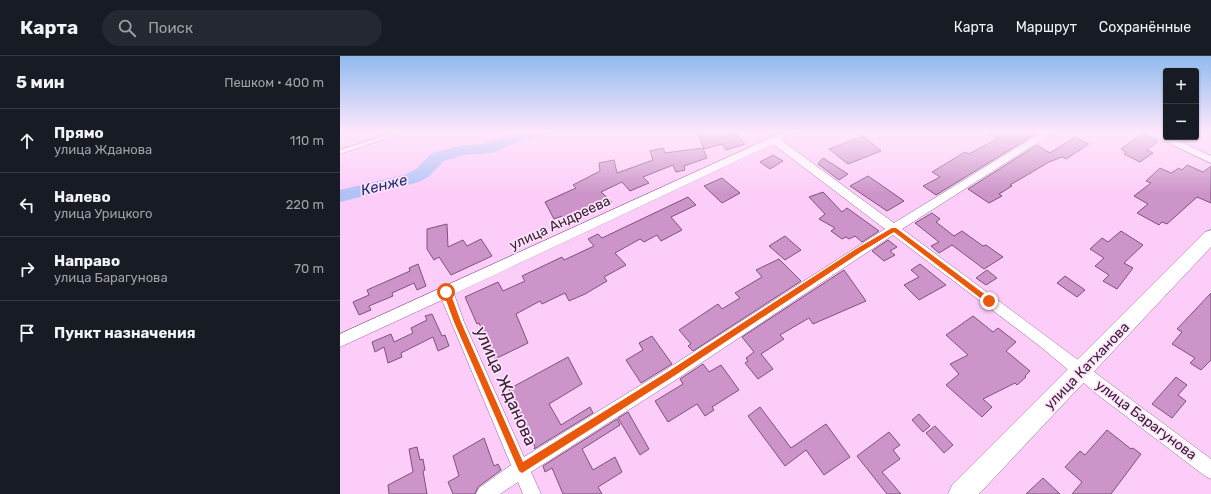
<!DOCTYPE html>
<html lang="ru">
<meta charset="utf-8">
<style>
body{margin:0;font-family:Rubik,sans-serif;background:#242831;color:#f1f3f6}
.controls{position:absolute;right:12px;top:12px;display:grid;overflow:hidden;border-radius:4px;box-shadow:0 1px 3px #0004}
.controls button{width:36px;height:36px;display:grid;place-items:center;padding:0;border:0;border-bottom:1px solid #363941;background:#171b24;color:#f1f3f6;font:20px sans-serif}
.stop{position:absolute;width:12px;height:12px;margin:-9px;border:3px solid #ea580c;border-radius:50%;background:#fff}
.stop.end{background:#ea580c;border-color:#fff;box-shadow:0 1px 4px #0008}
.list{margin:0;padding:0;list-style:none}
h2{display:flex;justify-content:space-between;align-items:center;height:52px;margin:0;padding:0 16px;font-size:17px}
h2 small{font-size:13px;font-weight:400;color:#9ea1a6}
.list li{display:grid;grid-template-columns:26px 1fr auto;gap:12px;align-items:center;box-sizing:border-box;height:64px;padding:0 16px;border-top:1px solid #363941}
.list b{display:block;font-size:15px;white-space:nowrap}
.list p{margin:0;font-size:13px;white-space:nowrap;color:#9ea1a6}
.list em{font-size:13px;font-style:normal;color:#9ea1a6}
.icon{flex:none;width:22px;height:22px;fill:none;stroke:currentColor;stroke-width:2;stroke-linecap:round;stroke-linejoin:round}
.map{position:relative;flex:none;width:871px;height:438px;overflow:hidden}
header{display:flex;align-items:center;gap:24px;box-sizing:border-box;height:56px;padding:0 20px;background:#171b24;border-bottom:1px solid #363941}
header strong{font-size:19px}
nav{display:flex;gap:22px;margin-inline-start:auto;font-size:14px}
.search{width:280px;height:36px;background:#242831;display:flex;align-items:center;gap:10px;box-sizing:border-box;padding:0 14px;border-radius:22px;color:#9ea1a6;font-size:15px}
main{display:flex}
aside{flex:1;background:#171b24}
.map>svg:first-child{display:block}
</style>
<header>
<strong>Карта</strong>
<div class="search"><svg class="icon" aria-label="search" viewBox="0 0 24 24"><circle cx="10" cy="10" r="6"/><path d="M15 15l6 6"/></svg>Поиск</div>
<nav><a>Карта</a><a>Маршрут</a><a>Сохранённые</a></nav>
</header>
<main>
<aside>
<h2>5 мин<small>Пешком · 400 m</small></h2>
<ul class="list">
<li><svg class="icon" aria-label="ahead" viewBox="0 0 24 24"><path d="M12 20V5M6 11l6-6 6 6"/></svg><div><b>Прямо</b><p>улица Жданова</p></div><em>110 m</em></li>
<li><svg class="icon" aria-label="left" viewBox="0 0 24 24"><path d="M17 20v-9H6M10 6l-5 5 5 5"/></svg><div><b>Налево</b><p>улица Урицкого</p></div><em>220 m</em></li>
<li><svg class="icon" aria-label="right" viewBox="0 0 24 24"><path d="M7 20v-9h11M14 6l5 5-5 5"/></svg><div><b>Направо</b><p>улица Барагунова</p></div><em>70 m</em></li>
<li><svg class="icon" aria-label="arrive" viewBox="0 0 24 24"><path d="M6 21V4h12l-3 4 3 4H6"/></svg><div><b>Пункт назначения</b></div></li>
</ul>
</aside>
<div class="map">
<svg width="871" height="438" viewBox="0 0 871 438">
<rect width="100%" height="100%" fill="#fdcdf9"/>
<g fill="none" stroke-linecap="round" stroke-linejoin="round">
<path fill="#aec2f6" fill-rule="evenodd" d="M175 76H206L204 80 177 86 152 97 124 99 104 105 88 121 79 126 0 146V134L67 118 76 113 92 97 124 89 143 88Z"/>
</g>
<path fill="#cc94c8" stroke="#7d537a" d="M357 76H394L405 88 386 94 382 88 364 93Z
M647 76H699L596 139 583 130 600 121 592 116 625 96 629 98 657 83Z
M802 78 818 85 807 94 813 97 800 106 784 98 786 96 781 93Z
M523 80 541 95 508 108 489 93Z
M735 81 749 88 726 103 722 101 709 106 670 129 672 130 659 138 662 140 649 147 628 133 697 89 710 97Z
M323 92 325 97 363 92 367 102 344 110 345 114 336 116 333 109 303 121 309 127 290 135 282 126 261 136 272 146 245 160 226 166 222 160 214 163 205 146 236 132 233 129 260 115 259 107 274 104 277 117 313 104 310 95Z
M433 99 443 105 430 113 420 106Z
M483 102 508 118 499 124 478 108Z
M847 109 863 116 871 110V147L857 141 827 168 822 166 819 169 797 157 808 148 794 140 811 127 806 125 820 112 831 117 839 112 842 114Z
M528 120 544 131 564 145 547 155 510 130Z
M382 122 400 137 382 147 364 130Z
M483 136 502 156 507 152 539 175 522 186 515 180 509 183 506 181 502 183 491 175 495 172 479 163 485 158 469 141Z
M348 141 356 149 331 161 342 174 321 185 317 179 304 186 300 183 275 197 286 209 264 221 267 225 245 238 229 245 225 237 202 248 200 245 176 258 188 287 155 303 139 267 137 268 125 241 158 226 163 235 185 225 182 220 222 201 224 204 254 190 248 183 258 178 262 182Z
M592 157 600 163 596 166 614 180 622 175 643 190 646 189 663 201 644 213 612 189 599 197 591 190 599 186 575 167Z
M107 168 108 191 123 184 127 190 141 183 152 200 111 219 99 201 94 204 87 193V173Z
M781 175 803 189 784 207 793 212 777 233 763 225 769 219 755 210 764 202 750 193 762 182 768 186Z
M445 180 461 194 445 204 429 190Z
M548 184 557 191 550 195 555 199 544 205 532 195Z
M439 203 461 225 353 295 348 290 351 288 339 274 378 248 382 253 400 242 395 237 422 221 416 214Z
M78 208 86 230 77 234 74 227 52 237 53 240 29 250 31 254 19 259 13 246 29 239 27 234 70 215 69 212Z
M580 208 606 229 579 244 564 229 579 221 571 214Z
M504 214 526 245 473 268 469 262 440 279 444 283 421 298 433 313 418 323 405 307 408 305 406 302 414 296 402 281Z
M647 214 657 222 646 229 636 222Z
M725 220 745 234 737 241 717 227Z
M871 237V304L861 314 850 307 855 302 832 288 842 276 837 273Z
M92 258 102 280 105 279 109 290 98 295 93 281 61 297 62 301 48 307 44 291 35 296 32 286 51 278 54 286 73 277 71 272 87 264 85 260Z
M633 260 653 276 658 272 676 286 666 295 690 315 685 320 686 321 677 329 675 327 643 343 652 351 642 361 606 329 619 318 610 308 628 299 606 279Z
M312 280 332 308 301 327 286 304 303 294 299 287Z
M228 301 242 328 209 348 221 369 250 351 253 357 194 393 195 391 169 333Z
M363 308 369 316 381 309 399 334 372 351 374 354 365 360 357 348 328 366 315 345 343 328 340 323Z
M836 321 847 329 838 339 846 345 832 362 812 348Z
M420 351 451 392 486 368 510 401 484 419 466 394 445 410 408 360Z
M288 356 309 393 300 399 278 362Z
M579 358 590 370 583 376 572 364Z
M277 363 280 369 242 393 253 414 275 401 282 416 258 431 262 438H223L212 412 205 416 203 410Z
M595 370 613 389 604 397 586 377Z
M767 374 791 393 793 392 801 398 771 438H732L742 426 725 411 740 395 745 399Z
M549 376 560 389 553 394 560 403 542 416 561 438H547L517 400Z
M144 382 154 410 158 408 161 414 138 431 135 438H113L108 426 119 420 113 400Z
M77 391 80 404 83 403 85 414 83 415 87 438H49L48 429 73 416 69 393Z
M703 422 720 438H686Z"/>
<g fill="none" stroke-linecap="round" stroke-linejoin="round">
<g stroke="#946991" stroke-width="1">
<path id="lane" d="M56 76H64L0 98V94Z"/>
</g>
<g stroke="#946991" stroke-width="1">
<path id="street" d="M443 76H456L441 84 554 167 702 76H714L562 173 871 403V423L865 420 758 339 701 291 553 179 337 323 191 416 201 438H183L178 426 160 438H136L139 432 171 409 102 244 0 291V278ZM433 88 545 173 327 313 184 401 124 266 114 238Z
M805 76H819L871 100V107Z"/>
</g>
<g stroke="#946991" stroke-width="1">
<path id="secondary" d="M871 174V191L639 438H608L612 429 865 176Z"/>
</g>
<use href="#lane" fill="#fff" fill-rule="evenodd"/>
<use href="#street" fill="#fff" fill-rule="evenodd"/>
<use href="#secondary" fill="#fff" fill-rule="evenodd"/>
</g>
<linearGradient id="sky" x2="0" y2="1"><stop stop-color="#91baee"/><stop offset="0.55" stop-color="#fee8fc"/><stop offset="1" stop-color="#fee8fc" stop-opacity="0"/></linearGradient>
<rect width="871" height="138" fill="url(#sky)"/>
<path fill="#ea580c" d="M552 172H556L651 243V247H647L554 176 521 196 334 320 182 417 179 415 114 266 103 236 106 234 110 236 121 266 183 406 329 315 516 193Z"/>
<g text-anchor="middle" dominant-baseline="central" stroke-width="3.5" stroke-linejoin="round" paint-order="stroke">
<g font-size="14" fill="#372435" stroke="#ffe2fc">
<text transform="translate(220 167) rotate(-25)">улица Андреева</text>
<text transform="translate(747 310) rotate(-46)">улица Катханова</text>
<text transform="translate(806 364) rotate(37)">улица Барагунова</text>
</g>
<g font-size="15" font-style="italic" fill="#1d2d77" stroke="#ffe2fc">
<text transform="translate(44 129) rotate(-14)">Кенже</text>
</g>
<g font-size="17" fill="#372435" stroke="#ffe2fc">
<text transform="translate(166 330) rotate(66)">улица Жданова</text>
</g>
</g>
</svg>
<div class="controls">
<button>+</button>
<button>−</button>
</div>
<div class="stop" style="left:106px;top:236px"></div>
<div class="stop end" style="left:649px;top:245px"></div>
</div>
</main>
